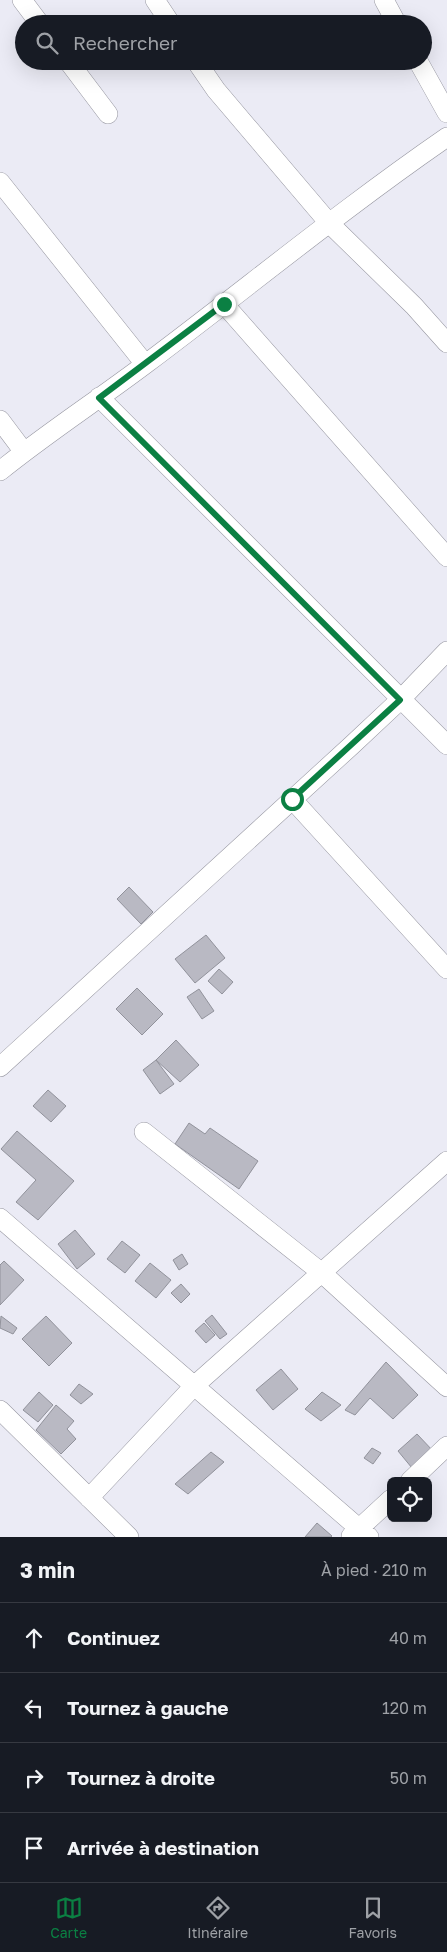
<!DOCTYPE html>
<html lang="fr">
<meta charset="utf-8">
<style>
body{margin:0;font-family:"Golos Text",sans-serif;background:#242831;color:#f1f3f6}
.controls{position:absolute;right:15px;bottom:15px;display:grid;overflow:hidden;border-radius:8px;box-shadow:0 5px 20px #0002}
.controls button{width:45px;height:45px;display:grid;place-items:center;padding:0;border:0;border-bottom:1px solid #363941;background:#171b24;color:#f1f3f6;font:25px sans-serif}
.stop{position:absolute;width:15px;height:15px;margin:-11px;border:4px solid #0b8043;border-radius:50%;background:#fff}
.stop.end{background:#0b8043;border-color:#fff;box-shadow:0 1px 5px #0008}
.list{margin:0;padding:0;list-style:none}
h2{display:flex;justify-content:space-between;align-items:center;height:65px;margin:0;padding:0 20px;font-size:21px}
h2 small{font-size:16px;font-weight:400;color:#9ea1a6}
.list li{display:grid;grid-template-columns:32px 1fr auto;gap:15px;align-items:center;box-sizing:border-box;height:70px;padding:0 20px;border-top:1px solid #363941}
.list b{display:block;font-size:19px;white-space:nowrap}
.list em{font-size:16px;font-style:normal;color:#9ea1a6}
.icon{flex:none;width:28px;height:28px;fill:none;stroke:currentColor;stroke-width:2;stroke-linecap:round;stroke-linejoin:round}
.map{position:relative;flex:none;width:447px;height:1537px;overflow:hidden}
.search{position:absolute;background:#171b24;box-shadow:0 5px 20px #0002;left:15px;right:15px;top:15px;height:55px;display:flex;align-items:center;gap:12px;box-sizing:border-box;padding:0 18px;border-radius:28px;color:#9ea1a6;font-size:19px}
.sheet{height:345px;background:#171b24}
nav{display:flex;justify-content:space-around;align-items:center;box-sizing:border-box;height:70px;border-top:1px solid #363941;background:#171b24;font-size:14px;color:#9ea1a6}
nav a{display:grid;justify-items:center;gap:2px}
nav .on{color:#0b8043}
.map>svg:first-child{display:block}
</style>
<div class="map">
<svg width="447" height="1537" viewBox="0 0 447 1537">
<rect width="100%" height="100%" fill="#ebebf5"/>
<path fill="#b9b9c3" stroke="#91929b" d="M129 887 153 912 141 924 117 899Z
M206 935 225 958 195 983 175 959Z
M219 969 233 982 222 994 208 981Z
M137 988 163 1014 142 1035 116 1009Z
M199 989 214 1011 202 1019 187 997Z
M176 1040 199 1065 180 1082 156 1060Z
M156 1060 174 1084 160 1094 143 1070Z
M48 1090 66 1106 51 1122 33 1106Z
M189 1123 205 1134 210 1128 258 1161 239 1189 175 1144Z
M17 1131 74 1181 38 1220 16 1202 36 1180 1 1149Z
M75 1230 95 1254 77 1269 58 1244Z
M122 1241 140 1255 125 1273 107 1259Z
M182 1254 188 1264 179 1270 173 1260Z
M4 1261 24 1280 0 1305V1265Z
M150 1263 171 1280 156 1298 135 1281Z
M181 1284 190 1294 181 1303 171 1293Z
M212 1315 227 1334 220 1339 205 1321Z
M1 1316 17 1328 13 1334 0 1328Z
M46 1316 72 1343 49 1366 22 1339Z
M204 1323 215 1335 206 1343 195 1331Z
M386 1362 418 1395 393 1419 370 1398 355 1415 345 1410Z
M281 1369 298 1389 273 1410 256 1390Z
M79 1384 93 1394 81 1404 70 1395Z
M39 1392 53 1405 38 1422 23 1410Z
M322 1392 341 1405 321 1421 305 1409Z
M56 1405 74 1421 67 1429 76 1439 61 1454 36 1430Z
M417 1434 434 1452 412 1468 398 1451Z
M372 1448 381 1453 373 1464 364 1458Z
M211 1452 224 1462 188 1494 175 1484Z
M317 1523 332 1536 331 1537H305Z"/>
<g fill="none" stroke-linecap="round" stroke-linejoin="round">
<g stroke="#9696a0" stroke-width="20">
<path id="minor" d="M22 0 40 24
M155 0 171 24
M384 0 397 24
M68 61 108 114
M196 61 216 90 329 223 414 306 447 343
M418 61 447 113
M0 182 145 364
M224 304 447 557
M99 397 447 745
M0 420 24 452
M0 471C47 433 98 400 147 363 247 288 344 208 447 137
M292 799 447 969
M0 1067 352 745 400 700 447 651
M144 1132 322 1273 447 1387
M0 1218 369 1537
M0 1410 129 1537
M410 1481 447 1446
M89 1498 194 1386 447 1161
M351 1536 391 1499"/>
</g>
<use href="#minor" stroke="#fff" stroke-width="19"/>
</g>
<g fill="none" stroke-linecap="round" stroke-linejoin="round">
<path stroke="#0b8043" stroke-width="6" d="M224 304 99 398 400 700 292 799"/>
</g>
</svg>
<div class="controls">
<button><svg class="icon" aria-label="locate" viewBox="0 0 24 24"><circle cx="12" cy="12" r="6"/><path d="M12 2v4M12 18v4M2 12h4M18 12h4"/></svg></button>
</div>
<div class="stop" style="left:292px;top:799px"></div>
<div class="stop end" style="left:224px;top:304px"></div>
<div class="search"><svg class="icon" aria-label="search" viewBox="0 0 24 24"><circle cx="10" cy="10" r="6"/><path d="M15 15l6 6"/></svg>Rechercher</div>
</div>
<section class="sheet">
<h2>3 min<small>À pied · 210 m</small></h2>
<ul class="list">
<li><svg class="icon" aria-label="ahead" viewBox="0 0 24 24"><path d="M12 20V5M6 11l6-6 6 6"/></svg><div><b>Continuez</b></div><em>40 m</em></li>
<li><svg class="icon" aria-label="left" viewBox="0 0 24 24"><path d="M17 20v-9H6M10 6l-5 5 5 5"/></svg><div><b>Tournez à gauche</b></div><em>120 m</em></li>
<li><svg class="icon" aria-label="right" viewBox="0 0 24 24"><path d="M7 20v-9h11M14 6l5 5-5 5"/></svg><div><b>Tournez à droite</b></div><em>50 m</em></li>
<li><svg class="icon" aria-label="arrive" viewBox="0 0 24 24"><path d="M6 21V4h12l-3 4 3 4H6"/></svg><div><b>Arrivée à destination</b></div></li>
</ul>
</section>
<nav>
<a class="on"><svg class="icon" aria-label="map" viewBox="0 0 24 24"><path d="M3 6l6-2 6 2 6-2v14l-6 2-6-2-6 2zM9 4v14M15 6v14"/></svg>Carte</a>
<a><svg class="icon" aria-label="directions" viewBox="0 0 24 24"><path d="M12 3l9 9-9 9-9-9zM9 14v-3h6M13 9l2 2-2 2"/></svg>Itinéraire</a>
<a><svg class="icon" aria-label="saved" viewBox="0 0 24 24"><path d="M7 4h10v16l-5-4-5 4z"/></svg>Favoris</a>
</nav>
